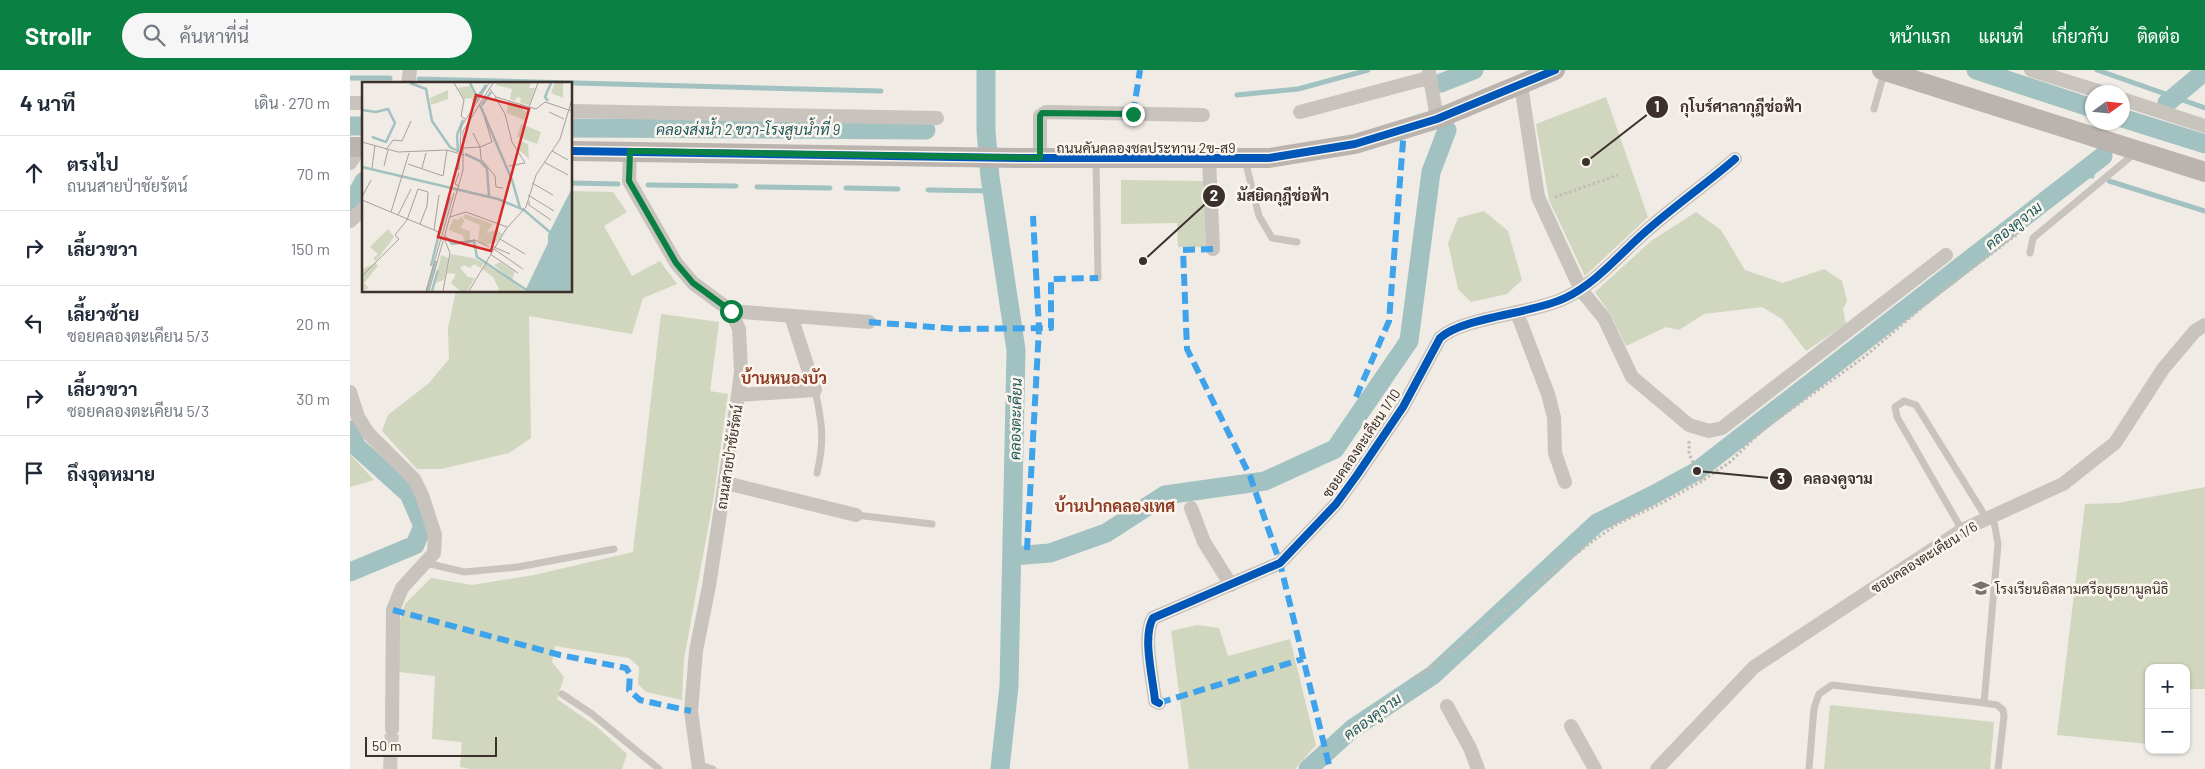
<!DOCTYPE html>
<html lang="th">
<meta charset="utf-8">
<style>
body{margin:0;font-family:Barlow,Sarabun,sans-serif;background:#f6f6f7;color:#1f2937}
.controls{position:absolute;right:15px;bottom:15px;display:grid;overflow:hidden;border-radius:10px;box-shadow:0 1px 4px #0004}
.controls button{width:45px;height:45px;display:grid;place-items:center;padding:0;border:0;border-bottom:1px solid #e0e1e3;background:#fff;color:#1f2937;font:25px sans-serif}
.compass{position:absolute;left:1735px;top:15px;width:45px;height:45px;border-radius:50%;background:#fff;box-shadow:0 1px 4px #0004;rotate:75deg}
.scale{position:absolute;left:15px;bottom:12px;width:132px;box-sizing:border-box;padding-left:5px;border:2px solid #3b302b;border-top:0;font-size:14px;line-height:18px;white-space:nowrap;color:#3b302b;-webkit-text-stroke:4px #fbf5ee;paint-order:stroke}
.stop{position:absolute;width:15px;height:15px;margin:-11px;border:4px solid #0b8043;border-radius:50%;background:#fff}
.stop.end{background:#0b8043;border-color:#fff;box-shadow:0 1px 5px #0008}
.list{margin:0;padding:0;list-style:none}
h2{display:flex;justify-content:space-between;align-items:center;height:65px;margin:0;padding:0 20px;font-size:21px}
h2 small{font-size:16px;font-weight:400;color:#747a83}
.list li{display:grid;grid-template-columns:32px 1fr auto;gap:15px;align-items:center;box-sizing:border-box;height:75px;padding:0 20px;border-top:1px solid #e0e1e3}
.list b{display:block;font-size:19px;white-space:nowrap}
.list p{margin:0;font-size:16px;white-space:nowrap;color:#747a83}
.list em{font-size:16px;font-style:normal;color:#747a83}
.icon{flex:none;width:28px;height:28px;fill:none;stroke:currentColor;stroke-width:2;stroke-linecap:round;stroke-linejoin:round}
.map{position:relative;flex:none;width:1855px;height:699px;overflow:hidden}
header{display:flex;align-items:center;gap:30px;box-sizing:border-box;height:70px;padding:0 25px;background:#0b8043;color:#fff}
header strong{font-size:24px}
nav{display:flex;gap:28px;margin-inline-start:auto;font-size:18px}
.search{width:350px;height:45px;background:#f6f6f7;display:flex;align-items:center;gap:12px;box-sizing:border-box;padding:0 18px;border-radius:28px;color:#747a83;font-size:19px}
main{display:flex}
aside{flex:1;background:#fff}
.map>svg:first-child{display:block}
</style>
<header>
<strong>Strollr</strong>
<div class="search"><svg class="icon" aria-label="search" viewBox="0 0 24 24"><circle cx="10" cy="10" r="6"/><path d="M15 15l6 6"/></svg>ค้นหาที่นี่</div>
<nav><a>หน้าแรก</a><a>แผนที่</a><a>เกี่ยวกับ</a><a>ติดต่อ</a></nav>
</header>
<main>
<aside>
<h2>4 นาที<small>เดิน · 270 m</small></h2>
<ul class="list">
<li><svg class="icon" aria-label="ahead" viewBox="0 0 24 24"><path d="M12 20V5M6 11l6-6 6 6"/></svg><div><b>ตรงไป</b><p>ถนนสายป่าชัยรัตน์</p></div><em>70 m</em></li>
<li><svg class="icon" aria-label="right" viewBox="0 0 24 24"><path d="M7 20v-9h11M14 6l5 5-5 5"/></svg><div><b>เลี้ยวขวา</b></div><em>150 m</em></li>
<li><svg class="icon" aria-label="left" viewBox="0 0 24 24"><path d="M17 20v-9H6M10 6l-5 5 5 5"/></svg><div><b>เลี้ยวซ้าย</b><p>ซอยคลองตะเคียน 5/3</p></div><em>20 m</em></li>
<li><svg class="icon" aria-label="right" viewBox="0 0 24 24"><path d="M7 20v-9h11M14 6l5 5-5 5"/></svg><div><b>เลี้ยวขวา</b><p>ซอยคลองตะเคียน 5/3</p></div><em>30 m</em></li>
<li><svg class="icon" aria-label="arrive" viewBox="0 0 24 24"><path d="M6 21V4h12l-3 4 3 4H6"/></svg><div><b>ถึงจุดหมาย</b></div></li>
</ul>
</aside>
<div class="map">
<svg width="1855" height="699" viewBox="0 0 1855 699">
<rect width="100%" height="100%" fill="#f0ebe5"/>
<path fill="#d1d6bf" d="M1256 27 1298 147 1235 206 1199 130 1186 54Z
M771 110 853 111 856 177H828L827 153 771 154Z
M221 121 263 122 277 142 254 156 282 206 310 191 327 214 293 228 282 264 179 246 181 368 159 383 91 399H67L32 361 38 345 79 313 99 289 98 258 106 221H221Z
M1134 141 1158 161 1172 210 1157 224 1121 232 1108 219 1098 173 1108 148Z
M1346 142 1371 160 1395 200 1433 213 1474 199 1492 211 1497 231 1493 239 1496 254 1456 281 1432 249 1412 237 1354 244 1329 260 1316 257 1276 276 1260 244 1245 222 1301 171Z
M311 244 369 252 360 321 378 324 364 426 334 589 332 630 296 622 288 614 289 597 279 588 205 576 202 592 214 607 207 629 247 657 277 684 272 699H120L110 697 112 672 82 669 85 606 49 602V553L55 534 81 508 122 515 184 505 283 482Z
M0 384 24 410 0 417Z
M1855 417V619H1836V598H1799V674L1707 665 1735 434 1768 433Z
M847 555 869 558 878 586 940 569 966 675 945 699H839L821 561Z
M1480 635 1644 652 1640 699H1474Z"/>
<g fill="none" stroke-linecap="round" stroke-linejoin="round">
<path stroke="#a1c2c1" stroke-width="5" d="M1747 0 1855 38
M0 8H40
M69 9 531 21
M887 25 948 19 1018 0
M1731 103 1742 106
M1759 111 1855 141
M221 113 268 114
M298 115 386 116
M407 117 480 118
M496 118 548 119
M578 120 643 121"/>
<path stroke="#a1c2c1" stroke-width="19" d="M636 0V61L640 107 666 280 659 616 650 699
M1626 0 1742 38
M1091 13 1124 0
M1817 33 1855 1
M1772 48 1855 74
M0 56H14
M221 58 576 60
M0 133 6 126 14 111
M0 360 6 376 59 424 73 456 65 475 0 502
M662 486 700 483 756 463 815 425 915 411 985 379 1059 271 1081 102 1097 60
M958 699 1002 659 1083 605 1247 453 1303 425 1347 401 1753 86"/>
<path stroke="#ccc6c0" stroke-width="14" stroke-dasharray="14 7" stroke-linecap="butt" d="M40 699 42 659"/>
<path stroke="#c2bbb6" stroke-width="3" stroke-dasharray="2.5 2.5" stroke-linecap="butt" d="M1205 127 1268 105
M1339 371V384L1352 411
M1067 608 1244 470 1269 453 1312 433 1352 411 1380 392 1415 358 1513 288 1583 228 1674 159"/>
<path stroke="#c9c3be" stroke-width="7" d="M1524 39 1534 3
M746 89 748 208
M895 90 909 146 922 168 947 172
M1680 183 1683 168 1785 83
M465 320C472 352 475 370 467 403
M506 445 582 454
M1643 446 1648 474 1634 633 1647 635 1653 640 1654 646 1648 699
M1612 460 1547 347 1545 337 1554 331 1566 335 1637 449
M76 493 114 502 168 497 264 479
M212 624 242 644 309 699
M349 695 363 699
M1459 699 1464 638 1469 624 1482 615 1634 633"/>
<path stroke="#c9c3be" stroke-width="14" d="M1681 0 1751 22
M1079 1 1087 49
M58 14 60 0
M1171 15 1188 127 1231 220 1254 248 1282 307 1339 355 1359 361 1372 358 1596 185
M1772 29 1855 56
M0 33H14
M221 41 587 48
M950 42 1078 8
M280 81 279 111 326 193 343 213 381 241 389 259 391 301 388 325 359 516 346 581 341 641 349 699
M690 88V46L696 42 853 45
M859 89 863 179
M0 93 11 77
M0 151 14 138
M381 241 519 252
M1167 243 1198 324 1204 347 1205 383 1215 412
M0 322 8 347 18 363 64 409 72 425 85 465 84 483 52 518 43 540 42 659
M388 325 465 320 441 246
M376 413 506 445
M841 438 854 472 881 515
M809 633 805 631C803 608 792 567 803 548L930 493 986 434 1007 405 1053 337 1090 268C1113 247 1182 244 1215 228 1245 214 1269 185 1294 163 1323 137 1355 115 1385 89
M1097 636 1120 678 1128 699
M1221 656 1245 699
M1307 699 1404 597 1612 460 1713 414 1765 373 1813 299 1845 261 1855 255"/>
<path stroke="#bab3ae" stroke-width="20" d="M1532 0 1855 102
M0 77H14
M221 81 674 88H919L1005 74 1087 49 1205 0"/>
<path stroke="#3fa3eb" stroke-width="6" stroke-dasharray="12 6" stroke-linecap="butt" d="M783 44 790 0
M863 179 833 180 837 279 900 406 930 493 980 699
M519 252 608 259 701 258V209L748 208
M1006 327 1039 251 1054 59
M677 480 689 258 683 146
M43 540 210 585 276 598 280 604 279 620 290 630 341 641
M809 633 953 589"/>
<g stroke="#fbf5ee" stroke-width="11">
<path id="cycleway" d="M221 81 674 88H919L1005 74 1087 49 1205 0
M809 633 805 631C803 608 792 567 803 548L930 493 986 434 1007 405 1053 337 1090 268C1113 247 1182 244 1215 228 1245 214 1269 185 1294 163 1323 137 1355 115 1385 89"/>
</g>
<use href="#cycleway" stroke="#0057b8" stroke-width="8"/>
</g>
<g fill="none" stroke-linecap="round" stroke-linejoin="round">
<path stroke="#0b8043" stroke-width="6" d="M381 241 343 213 326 193 279 111 280 81 690 88V46L692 43 783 44"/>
</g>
<defs>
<g id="school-bare" transform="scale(1.35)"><path d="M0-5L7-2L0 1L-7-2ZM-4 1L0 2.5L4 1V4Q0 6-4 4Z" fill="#7a716c" stroke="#fbf5ee" stroke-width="2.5" paint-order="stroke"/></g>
</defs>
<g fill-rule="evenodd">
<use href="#school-bare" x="1631" y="518"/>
</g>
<g text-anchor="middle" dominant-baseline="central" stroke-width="5" stroke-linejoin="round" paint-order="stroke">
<g font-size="14" fill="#3b302b" stroke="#fbf5ee">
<text x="796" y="77">ถนนคันคลองชลประทาน 2ข-ส9</text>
<text transform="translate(1011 373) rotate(-56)">ซอยคลองตะเคียน 1/10</text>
<text transform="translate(379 387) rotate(-81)">ถนนสายป่าชัยรัตน์</text>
<text transform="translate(1574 487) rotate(-32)">ซอยคลองตะเคียน 1/6</text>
</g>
<g font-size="14" fill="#3b302b" stroke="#fbf5ee" text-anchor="start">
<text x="1645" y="518">โรงเรียนอิสลามศรีอยุธยามูลนิธิ</text>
</g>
<g font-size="15" font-style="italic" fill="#1f5a5e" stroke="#fbf5ee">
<text x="398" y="59">คลองส่งน้ำ 2 ขวา-โรงสูบน้ำที่ 9</text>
<text transform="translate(1663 155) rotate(-38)">คลองคูจาม</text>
<text transform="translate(665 349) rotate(-89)">คลองตะเคียน</text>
<text transform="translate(1022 646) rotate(-36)">คลองคูจาม</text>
</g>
<g font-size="16" font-weight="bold" fill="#8c3b22" stroke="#fbf5ee">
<text x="434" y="307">บ้านหนองบัว</text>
<text x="765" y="435">บ้านปากคลองเทศ</text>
</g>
</g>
<g transform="translate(12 12)">
<rect width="210" height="210" fill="#f0ebe5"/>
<path d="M135 1H169L167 6H173L167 23 158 21 159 16 155 15 153 19 148 17 150 7 134 3ZM193 1H201V16L189 11ZM108 4 114 15 111 19 109 16 102 17 96 6ZM86 8V17L69 23 68 16ZM146 19 162 24 161 28 165 30 162 38 145 31ZM159 42 179 50 175 62 155 55ZM159 59 166 62 167 77 157 68ZM103 132 131 142 124 151 134 148 141 152 135 160 123 163 116 159 118 143 101 136ZM99 134 102 139 99 146 108 149V158L103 159 100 153 87 148 91 137 97 138ZM26 147 32 155 14 179 11 176 16 172 8 165ZM89 172 111 176 121 181 119 186 112 182 108 186 102 183 98 186 106 195 113 196 105 209H98L89 201 94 192 85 191ZM79 173 87 176 82 198 73 201ZM138 180 153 190 150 198 132 183ZM14 181 16 184 2 201 7 206 0 209V187ZM123 182 133 189 135 187 162 209H135L137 207 131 195 120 187Z" fill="#d1d6bf"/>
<path d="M210 106V209H163L186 161V153Z" fill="#a1c2c1"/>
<path fill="none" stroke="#a1c2c1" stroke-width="2.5" d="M48 1 64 7 70 39 88 65 96 69M108 1 116 17M186 19 183 15 189 1M111 22 124 3M118 23 150 98 158 126M120 23 129 10M0 28 14 30 26 27 33 41 24 60 10 55M96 70 95 53 101 38M103 72 118 79 125 87 127 114M0 85 136 117 162 128 189 151M96 88 97 73M78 149 88 115M86 157 90 162 112 159 115 175 166 209M69 184 77 152M65 209 74 179M70 209 76 188"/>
<path fill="none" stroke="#a8a09b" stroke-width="1" d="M92 1 102 18 99 34 103 37M127 6 134 15 174 27 183 20 210 29M133 15 143 32 150 60 163 81 147 84M167 25 176 1M187 30 202 37M111 51 118 65 119 77 133 94 134 105 141 106M0 60 36 70 85 68 102 73M101 66 118 65 130 60 123 37M24 68 31 58 40 59 49 39M190 69 206 78M98 72 99 45 127 1M182 80 206 93M46 82 81 94 85 68M22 84 26 68M10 86 13 63M60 86 64 71M170 101 191 113M97 104 93 102 97 91M166 113 192 129M0 115 9 98M0 118 79 151M167 119V123L189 138M29 130 47 71M36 133 49 107M88 135 104 130 145 145M72 148 77 113M83 154 92 161 113 158 127 165M138 157 163 172M132 165 148 172M132 167 161 187M128 172 156 191M0 194 37 157 33 153 45 138 56 107 66 110 65 124 58 142M64 209 92 111M67 209 101 88V49L131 1M81 209 88 171 82 156M107 209 144 147 164 125 174 93 198 57 210 17"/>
<path fill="#d62828" fill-opacity="0.15" stroke="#d62828" stroke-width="2.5" d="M114 13 167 27 129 169 76 155Z"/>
<rect width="210" height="210" fill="none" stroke="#3b302b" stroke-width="2.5"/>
</g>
<path fill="none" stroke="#3b302b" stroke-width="2" d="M1236 92L1307 37M793 191L864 126M1347 401L1431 409"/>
<g fill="#3b302b" stroke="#fbf5ee" stroke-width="2">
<circle cx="1236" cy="92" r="5"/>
<circle cx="793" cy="191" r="5"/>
<circle cx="1347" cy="401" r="5"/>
<circle cx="1307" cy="37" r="12"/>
<circle cx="864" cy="126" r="12"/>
<circle cx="1431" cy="409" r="12"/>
</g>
<g font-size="15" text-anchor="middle" font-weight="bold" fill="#fff">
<text x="1307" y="42">1</text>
<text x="864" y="131">2</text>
<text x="1431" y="414">3</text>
</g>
<g font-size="15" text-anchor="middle" font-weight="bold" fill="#3b302b" stroke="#fbf5ee" stroke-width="5" stroke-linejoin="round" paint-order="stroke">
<text x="1391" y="42">กุโบร์ศาลากุฎีช่อฟ้า</text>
<text x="933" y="131">มัสยิดกุฎีช่อฟ้า</text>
<text x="1488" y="414">คลองคูจาม</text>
</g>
</svg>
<div class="controls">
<button>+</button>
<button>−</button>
</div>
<svg class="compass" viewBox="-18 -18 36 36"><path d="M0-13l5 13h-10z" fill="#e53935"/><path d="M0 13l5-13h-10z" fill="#747a83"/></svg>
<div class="scale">50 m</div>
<div class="stop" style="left:381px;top:241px"></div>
<div class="stop end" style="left:783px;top:44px"></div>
</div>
</main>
